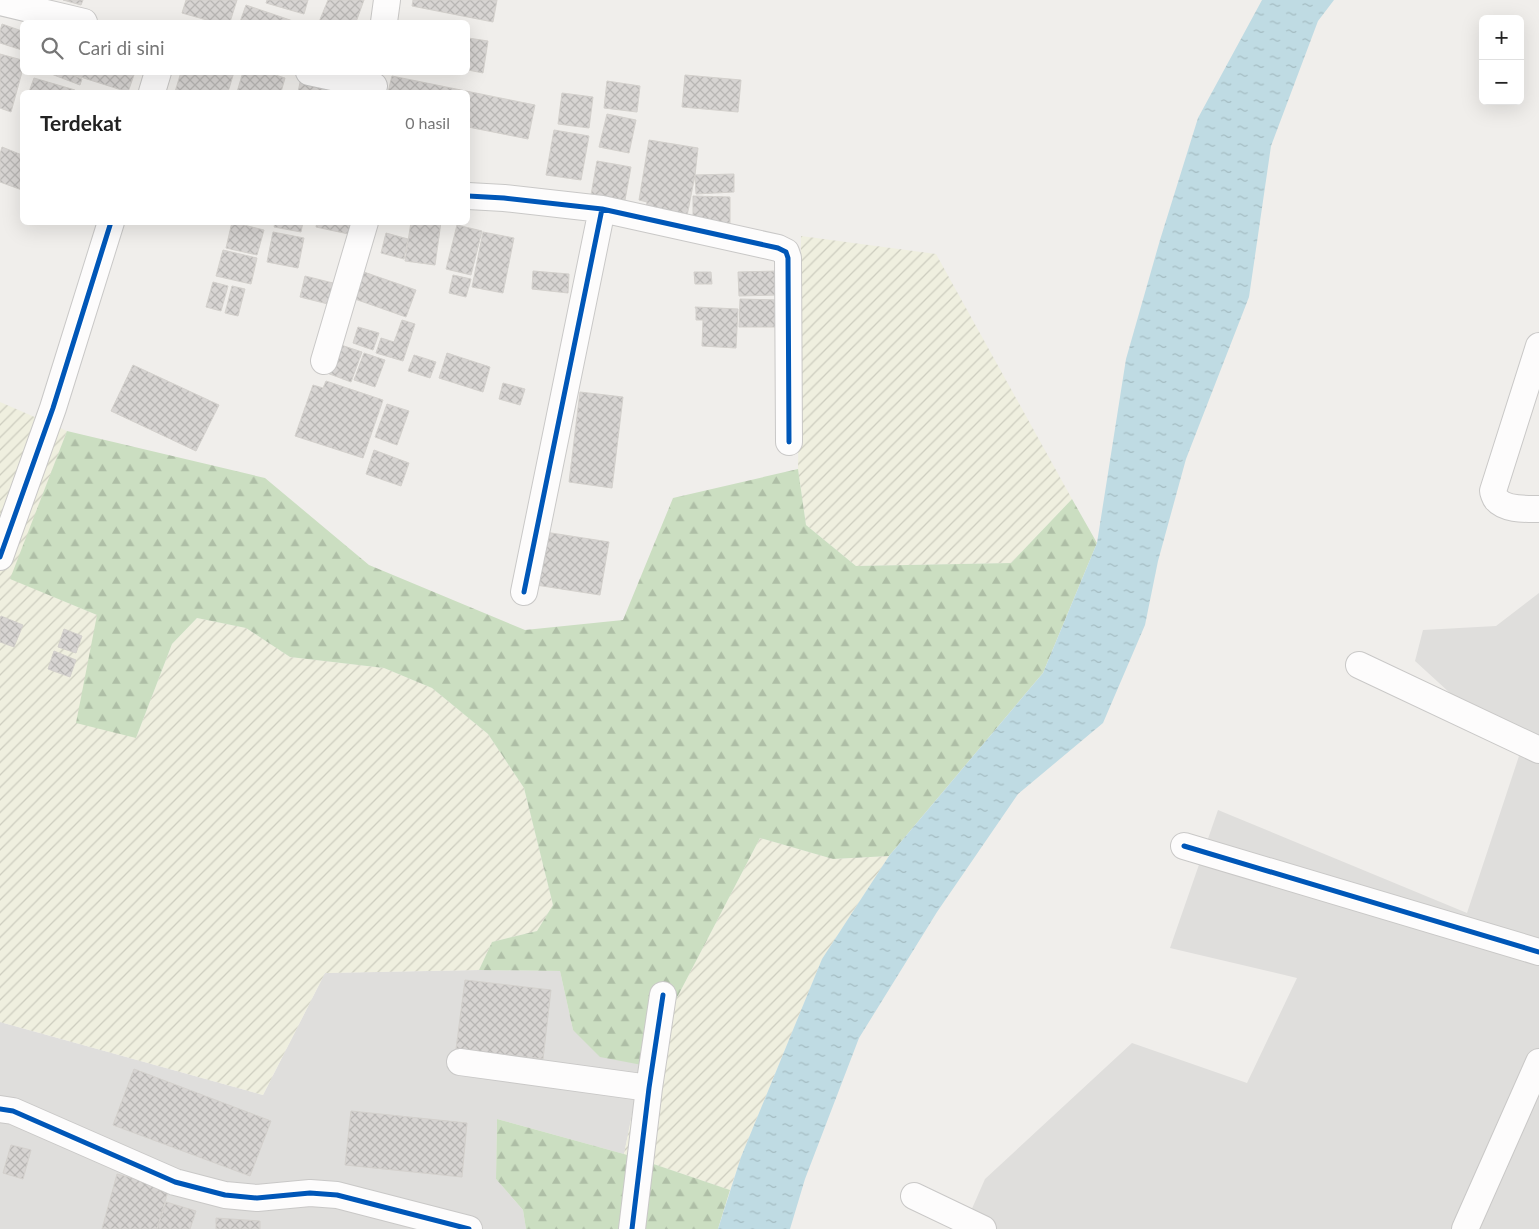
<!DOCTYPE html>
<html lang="id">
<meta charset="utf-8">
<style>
body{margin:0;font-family:Lato,sans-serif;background:#f2f2f2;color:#222}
.controls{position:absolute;right:15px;top:15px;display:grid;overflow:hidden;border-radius:8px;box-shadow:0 5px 20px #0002}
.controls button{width:45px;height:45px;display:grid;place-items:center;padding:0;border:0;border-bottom:1px solid #e0e0e0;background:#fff;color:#222;font:25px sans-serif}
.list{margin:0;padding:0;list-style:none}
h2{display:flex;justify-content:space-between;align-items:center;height:65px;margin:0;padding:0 20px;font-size:21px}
h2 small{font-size:16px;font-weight:400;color:#767676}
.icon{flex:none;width:28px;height:28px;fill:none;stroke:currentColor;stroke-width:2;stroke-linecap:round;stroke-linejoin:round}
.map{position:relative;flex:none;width:1539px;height:1229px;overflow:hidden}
.search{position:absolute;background:#fff;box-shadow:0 5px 20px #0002;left:20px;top:20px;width:450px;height:55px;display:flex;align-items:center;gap:12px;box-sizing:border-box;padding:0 18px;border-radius:8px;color:#767676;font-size:19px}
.panel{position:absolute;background:#fff;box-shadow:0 5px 20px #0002;left:20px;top:90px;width:450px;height:135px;border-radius:8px}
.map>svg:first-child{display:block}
</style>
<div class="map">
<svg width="1539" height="1229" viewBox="0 0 1539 1229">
<defs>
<pattern id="farmland-furrows" width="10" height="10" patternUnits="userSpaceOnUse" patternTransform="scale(1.25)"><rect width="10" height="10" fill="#efefdf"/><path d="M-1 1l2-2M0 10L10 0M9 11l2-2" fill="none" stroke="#cdcdbf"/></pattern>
<pattern id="forest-firs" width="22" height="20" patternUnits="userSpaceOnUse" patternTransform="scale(1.25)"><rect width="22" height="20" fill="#cbdec1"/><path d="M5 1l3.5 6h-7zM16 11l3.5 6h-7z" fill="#aebea6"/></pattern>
<pattern id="water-ripples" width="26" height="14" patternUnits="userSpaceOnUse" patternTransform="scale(1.25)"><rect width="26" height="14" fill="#bfdbe3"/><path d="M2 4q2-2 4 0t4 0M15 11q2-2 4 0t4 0" fill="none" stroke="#a4bcc2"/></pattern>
<pattern id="building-cross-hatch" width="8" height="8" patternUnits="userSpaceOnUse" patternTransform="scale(1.25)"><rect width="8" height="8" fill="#d7d4d2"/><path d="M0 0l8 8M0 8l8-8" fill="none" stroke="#b8b6b4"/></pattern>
</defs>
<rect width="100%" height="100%" fill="#f0eeeb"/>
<path fill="#dfdedc" d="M1539 593V1229H963L985 1179 1132 1043 1247 1083 1297 978 1170 948 1218 810 1467 913 1519 756 1415 661 1423 630 1496 626Z
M479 970 560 971 573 1030 642 1065 624 1154 497 1119 496 1179 523 1210 526 1229H0V1022L263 1095 325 973Z"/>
<path fill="url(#farmland-furrows)" d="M801 236 936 254 1072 499 1011 563 856 566 806 525 798 469Z
M0 402 67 431 11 579 97 615 136 738 172 644 197 618 246 628 290 657 384 668 432 688 488 734 524 788 553 905 537 931 492 942 479 970 325 973 263 1095 0 1022Z
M760 838 833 859 889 856 822 959 741 1157 730 1190 624 1154 642 1065Z"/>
<path fill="url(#forest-firs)" d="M67 431 265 478 369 565 525 630 623 620 673 498 798 469 806 525 856 566 1011 563 1072 499 1097 543 1043 673 889 856 833 859 760 838 642 1065 600 1057 573 1030 560 971 479 970 492 942 537 931 553 905 524 788 488 734 432 688 384 668 290 657 246 628 197 618 172 644 136 738 76 723 97 615 10 579Z
M497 1119 624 1154 730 1190 718 1229H526L523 1210 496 1179Z"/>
<path fill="url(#water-ripples)" d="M1262 0H1334L1318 21 1271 146 1249 297 1186 459 1158 561 1145 625 1103 723 1018 794 937 912 859 1038 805 1179 790 1229H718L741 1157 822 959 889 856 1043 673 1097 543 1126 359 1160 240 1198 118Z"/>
<path fill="url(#building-cross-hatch)" stroke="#d3d0cc" d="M63 0H83L81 5Z
M186 0H237L230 22H214L182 13Z
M267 0H308L304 14 266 3Z
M328 0H364L356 22H319Z
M413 0H497L493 22 412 6Z
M246 5 296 22H240Z
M2 24 22 31V50L0 43V31Z
M468 38 488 41 483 73 468 70Z
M0 54 22 60V72L11 112 0 108Z
M46 72H66L82 79 80 85Z
M71 72H135L128 92 71 74Z
M181 72H234L228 92H175Z
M243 72H266L285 78 281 92H237Z
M685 75 741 80 738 112 682 107Z
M392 76 535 105 528 139 468 127V92H388Z
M34 78 75 90 74 92H29Z
M301 78 349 92H298Z
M607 81 640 86 637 112 604 108Z
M562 93 593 97 589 128 558 124Z
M607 114 636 120 629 153 599 147Z
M554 130 589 136 581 180 546 175Z
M649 140 698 148 695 175 686 221 645 214 647 202 639 200Z
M2 147 22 155V190L0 182V154Z
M597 161 631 167 625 200 591 195Z
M734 174V192L696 194 695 175Z
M693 196 730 197V224L693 223Z
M232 222 264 230 257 255 226 248Z
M275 222H303L301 232 274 227Z
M317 222H355L353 235 316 227Z
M411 222H441L435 265 405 261Z
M457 225 482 231 471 275 446 269Z
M273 232 304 238 298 268 267 262Z
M483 232 514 238 503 293 472 287Z
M386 233 408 239 404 259 381 253Z
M223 250 257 258 251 284 216 276Z
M361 271 416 290 406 317 352 298Z
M533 271 569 274 568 293 532 289Z
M778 271V295L739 296 738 272Z
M694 272H711L712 284H695Z
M453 275 471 279 466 297 449 293Z
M305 276 337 284 332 305 300 297Z
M213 282 228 286 221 311 206 307Z
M232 286 245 289 238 316 225 313Z
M740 299 780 300 779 327H739Z
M695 307 738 309 736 348 702 346 703 320H696V309Z
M402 320 415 324 403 361 376 353 381 338 394 342Z
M358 327 379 333 373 350 353 343Z
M338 344 362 352 351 382 327 373Z
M364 353 385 360 375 387 354 380Z
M447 353 490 367 483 392 439 378Z
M414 355 436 362 430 378 408 371Z
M133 365 219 405 196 451 111 411Z
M326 381 383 400 363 458 295 436 313 385 323 388Z
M503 383 525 389 520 405 499 399Z
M580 392 623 397 612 488 569 482Z
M387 404 409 411 397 445 375 437Z
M374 450 409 463 401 486 366 474Z
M545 532 609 542 600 595 536 585Z
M1 616 23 625 14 647 0 642V619Z
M64 629 82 636 76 653 58 647Z
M54 651 76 660 70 677 48 669Z
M465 980 551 990 543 1059 456 1049Z
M134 1069 271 1121 250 1176 113 1125Z
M351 1111 467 1123 462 1177 345 1165Z
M11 1145 31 1150 23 1179 3 1173Z
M117 1174 169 1188 157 1229H102Z
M166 1202 196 1211 190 1229H157Z
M216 1218 260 1221V1229H216Z"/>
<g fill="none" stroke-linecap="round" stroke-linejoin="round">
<g stroke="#c9c8c7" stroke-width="28">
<path id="street" d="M0 2 84 22
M384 22 387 0
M309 72 374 86
M152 92 158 72
M468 196 504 198 602 209 778 248 786 252 788 258 789 442
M1539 346 1493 491C1493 492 1495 498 1496 499 1505 510 1526 509 1539 509
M324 361 365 222
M0 557 53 408 111 222
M524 592 602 209
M1359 665 1539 750
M1184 846 1539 952
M460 1062 649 1088
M0 1109 13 1111 175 1182 225 1195 257 1198 310 1193 337 1195 469 1229
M914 1196 983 1229
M632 1229 649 1088 663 995
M1465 1229 1539 1062"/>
</g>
<use href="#street" stroke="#fdfcfc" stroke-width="26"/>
<g stroke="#fff" stroke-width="8">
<path id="cycleway" d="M468 196 504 198 602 209 778 248 786 252 788 258 789 442
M0 557 53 408 111 222
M524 592 602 209
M1184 846 1539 952
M0 1109 13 1111 175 1182 225 1195 257 1198 310 1193 337 1195 469 1229
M632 1229 649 1088 663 995"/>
</g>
<use href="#cycleway" stroke="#0057b8" stroke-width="5"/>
</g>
</svg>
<div class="controls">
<button>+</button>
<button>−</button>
</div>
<div class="search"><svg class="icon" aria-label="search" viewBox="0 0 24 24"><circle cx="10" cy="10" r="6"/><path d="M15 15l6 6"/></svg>Cari di sini</div>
<section class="panel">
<h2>Terdekat<small>0 hasil</small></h2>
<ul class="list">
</ul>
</section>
</div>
